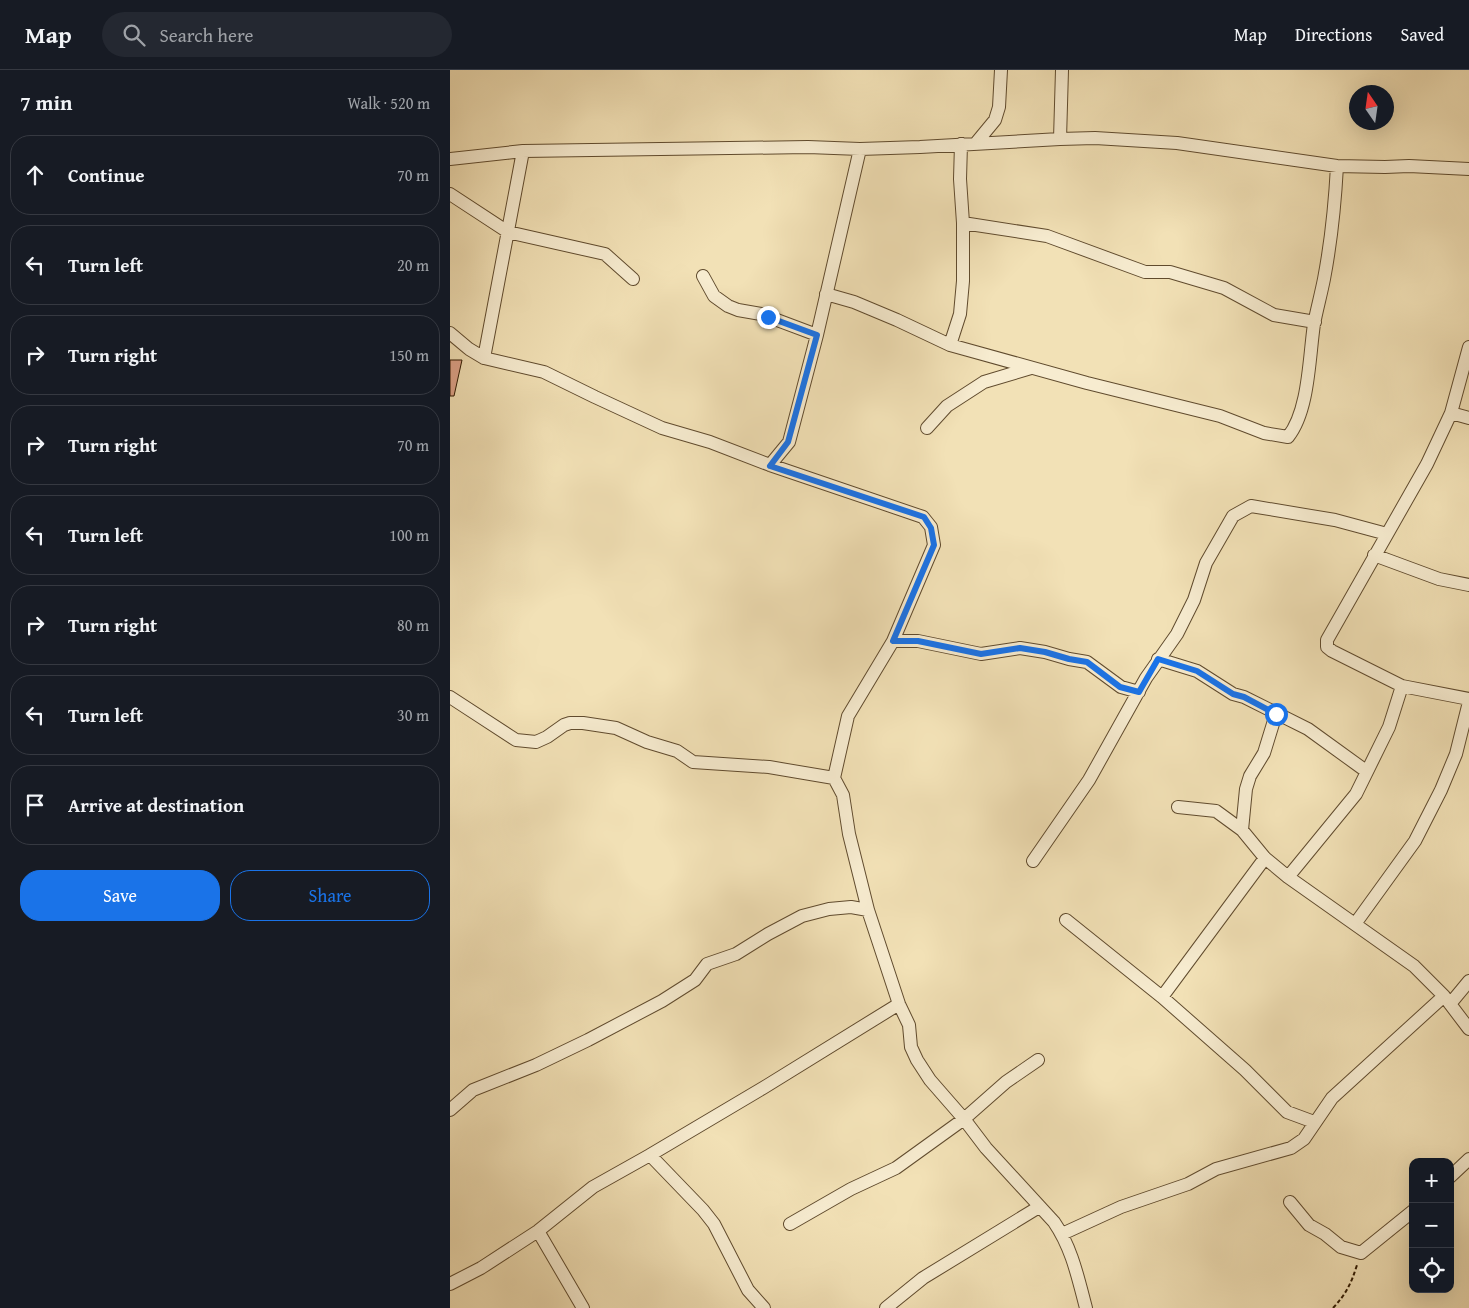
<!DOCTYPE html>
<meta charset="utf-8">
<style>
body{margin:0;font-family:"Gentium Book Plus",serif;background:#242831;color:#f1f3f6}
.controls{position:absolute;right:15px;bottom:15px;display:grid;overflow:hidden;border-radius:10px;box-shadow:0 5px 20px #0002}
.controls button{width:45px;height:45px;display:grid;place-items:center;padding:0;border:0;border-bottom:1px solid #363941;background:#171b24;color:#f1f3f6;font:25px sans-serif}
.compass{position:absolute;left:899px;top:15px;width:45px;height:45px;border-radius:50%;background:#171b24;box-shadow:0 5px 20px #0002;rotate:347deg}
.stop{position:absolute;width:15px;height:15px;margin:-11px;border:4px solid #1a73e8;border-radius:50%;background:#fff}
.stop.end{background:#1a73e8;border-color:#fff;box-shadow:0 1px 5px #0008}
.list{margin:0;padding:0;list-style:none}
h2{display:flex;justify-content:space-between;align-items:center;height:65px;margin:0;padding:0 20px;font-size:21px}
h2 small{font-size:16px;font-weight:400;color:#9ea1a6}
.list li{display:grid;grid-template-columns:32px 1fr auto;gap:15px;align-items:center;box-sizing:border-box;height:80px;margin:0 10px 10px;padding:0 10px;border:1px solid #363941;border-radius:20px}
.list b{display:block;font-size:19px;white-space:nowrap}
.list em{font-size:16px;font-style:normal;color:#9ea1a6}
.actions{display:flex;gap:10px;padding:15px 20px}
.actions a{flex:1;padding:11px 0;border:1px solid #1a73e8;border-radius:20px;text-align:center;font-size:18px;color:#1a73e8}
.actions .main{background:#1a73e8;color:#fff}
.icon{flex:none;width:28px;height:28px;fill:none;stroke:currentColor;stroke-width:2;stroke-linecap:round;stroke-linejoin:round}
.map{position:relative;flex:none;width:1019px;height:1238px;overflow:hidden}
header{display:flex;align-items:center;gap:30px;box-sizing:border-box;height:70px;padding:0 25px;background:#171b24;border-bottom:1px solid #363941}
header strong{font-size:24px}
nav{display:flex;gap:28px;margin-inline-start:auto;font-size:18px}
.search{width:350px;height:45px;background:#242831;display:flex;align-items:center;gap:12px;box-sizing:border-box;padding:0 18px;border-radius:28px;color:#9ea1a6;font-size:19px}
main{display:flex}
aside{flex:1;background:#171b24}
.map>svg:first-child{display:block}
</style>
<header>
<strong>Map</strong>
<div class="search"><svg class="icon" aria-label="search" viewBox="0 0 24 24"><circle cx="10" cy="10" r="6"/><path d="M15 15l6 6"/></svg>Search here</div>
<nav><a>Map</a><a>Directions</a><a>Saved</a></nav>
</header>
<main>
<aside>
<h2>7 min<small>Walk · 520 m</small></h2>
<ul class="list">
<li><svg class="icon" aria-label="ahead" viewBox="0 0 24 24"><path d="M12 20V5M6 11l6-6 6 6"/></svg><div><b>Continue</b></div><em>70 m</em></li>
<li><svg class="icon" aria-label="left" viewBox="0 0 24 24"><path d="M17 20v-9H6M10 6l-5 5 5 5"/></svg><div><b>Turn left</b></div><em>20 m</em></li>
<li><svg class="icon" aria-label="right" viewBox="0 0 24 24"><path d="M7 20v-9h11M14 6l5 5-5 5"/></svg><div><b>Turn right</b></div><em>150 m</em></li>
<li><svg class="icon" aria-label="right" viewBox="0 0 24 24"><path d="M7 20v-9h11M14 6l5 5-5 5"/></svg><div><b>Turn right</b></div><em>70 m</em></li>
<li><svg class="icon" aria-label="left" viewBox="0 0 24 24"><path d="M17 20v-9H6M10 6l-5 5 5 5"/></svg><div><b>Turn left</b></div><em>100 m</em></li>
<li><svg class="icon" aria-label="right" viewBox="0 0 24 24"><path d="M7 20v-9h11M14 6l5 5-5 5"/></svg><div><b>Turn right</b></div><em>80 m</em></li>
<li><svg class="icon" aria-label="left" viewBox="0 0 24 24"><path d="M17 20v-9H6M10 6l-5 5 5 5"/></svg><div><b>Turn left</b></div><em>30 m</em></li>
<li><svg class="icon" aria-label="arrive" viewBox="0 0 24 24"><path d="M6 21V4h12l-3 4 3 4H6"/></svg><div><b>Arrive at destination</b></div></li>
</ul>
<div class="actions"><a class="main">Save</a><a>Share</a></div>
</aside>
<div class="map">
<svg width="1019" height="1238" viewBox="0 0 1019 1238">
<rect width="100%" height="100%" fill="#f2e1b6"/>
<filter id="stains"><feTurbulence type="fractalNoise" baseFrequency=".004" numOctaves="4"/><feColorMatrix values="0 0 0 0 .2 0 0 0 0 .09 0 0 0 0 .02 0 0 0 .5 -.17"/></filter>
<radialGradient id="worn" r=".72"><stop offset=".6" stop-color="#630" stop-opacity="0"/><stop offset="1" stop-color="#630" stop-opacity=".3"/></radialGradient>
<path fill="#dca288" stroke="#301900" d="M0 290H12L4 326H0Z"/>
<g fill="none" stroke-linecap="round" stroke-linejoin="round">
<g stroke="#604b2e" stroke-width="14">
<path id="minor" d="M610 69 612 0
M526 73 545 50 549 37 551 0
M0 89 73 81 358 77 410 79 470 77 610 69 645 68 727 73 887 96 935 97 959 96 1019 99
M0 124 58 162 155 184 183 209
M513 153 597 166 695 202H720L774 218 824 245 865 252
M253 206 264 226 278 236 288 240 311 244 367 265
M376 224 404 232 447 250 500 275 637 313 770 346 814 363 838 367C859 341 859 288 864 254 867 239 871 224 874 209 881 172 885 134 887 96
M0 263 19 279 34 288 94 302 145 327 212 358 260 372 320 395 473 447 481 457 484 475 443 571 398 646 384 708
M500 275 510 244 513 211V153L510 109 511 74
M1019 277 1001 343 977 394 877 570V577L882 581 952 616 1019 629
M34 288 73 81
M1001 343 1019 348
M477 358 497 336 534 312 581 298
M320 395 339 372 367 265 410 79
M924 485 989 509 1019 515
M443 571H468L531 584 570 578 595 582 619 589 637 592 671 617 689 622
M708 589 747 601 783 624 794 627 858 659 916 701
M0 627 66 670 86 672 97 667 114 655 120 653H133L166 658 197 672 227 681 243 692 319 697 384 708 393 725 399 764 418 840 449 934 459 955 461 977 467 990 480 1010 514 1049 536 1078 604 1152C622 1178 628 1208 636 1238
M728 737 766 741 792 760 815 788 838 807 964 896 994 926 1019 959
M792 760 796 719 800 706 814 683 826 644
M583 791 639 710 696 608 727 564 744 530 756 493 783 446 801 436 885 450 937 464
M838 807 906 724 939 657 952 616
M616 850 712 927 795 1000 837 1042 864 1052
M905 854 965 771 991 720 1006 684 1019 632
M712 927 815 788
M1000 934 1019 911
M0 1040 23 1020 86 995 138 970 212 931 245 910 257 894 286 884 318 864 352 846 379 839 401 837 418 840
M200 1085 253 1140 264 1154 298 1220 314 1238
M1000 1107 1019 1089
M840 1132 859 1155 875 1164 891 1177 911 1183 963 1141
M340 1154 401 1119 446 1098 514 1049 556 1012 588 990
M88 1161 133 1238
M612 1164 671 1137 738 1114 766 1099 841 1078 854 1069 882 1028 994 926
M0 1214 31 1198 88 1161 143 1117 200 1085 313 1018 449 934
M436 1238 473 1208 589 1137"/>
</g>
<path stroke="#301900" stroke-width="2" stroke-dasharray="4 2.5" stroke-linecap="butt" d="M883 1238C896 1224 901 1214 907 1195"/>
<use href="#minor" stroke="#f7ecd0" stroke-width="12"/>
</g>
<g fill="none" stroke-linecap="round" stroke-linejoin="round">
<path stroke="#1a73e8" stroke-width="6" d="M318 247 367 265 338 372 320 396 474 447 481 458 484 475 443 571H468L531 584 570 578 595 582 619 589 637 592 670 617 689 622 708 589 747 601 783 624 794 627 826 644"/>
</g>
<rect width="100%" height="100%" filter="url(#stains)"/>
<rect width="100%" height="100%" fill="url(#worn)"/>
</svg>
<div class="controls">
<button>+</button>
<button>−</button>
<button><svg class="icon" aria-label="locate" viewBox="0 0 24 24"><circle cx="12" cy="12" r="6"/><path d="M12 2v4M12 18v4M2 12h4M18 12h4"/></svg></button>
</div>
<svg class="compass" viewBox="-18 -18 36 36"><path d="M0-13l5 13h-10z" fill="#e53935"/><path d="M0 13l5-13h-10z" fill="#9ea1a6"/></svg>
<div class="stop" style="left:826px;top:644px"></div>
<div class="stop end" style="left:318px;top:247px"></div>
</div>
</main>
